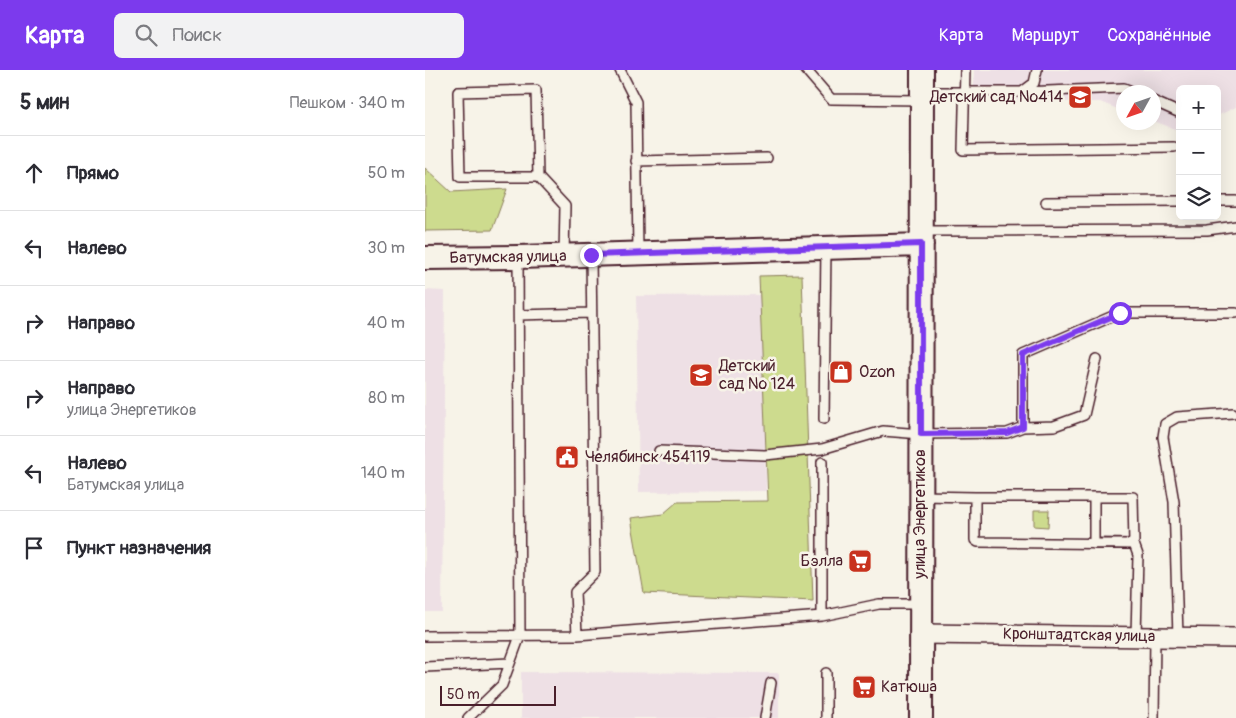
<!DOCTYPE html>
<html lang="ru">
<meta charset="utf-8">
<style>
body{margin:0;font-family:Pangolin,sans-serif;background:#f2f2f3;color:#2b2b33}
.controls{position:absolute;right:15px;top:15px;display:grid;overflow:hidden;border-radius:8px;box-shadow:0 5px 20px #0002}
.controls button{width:45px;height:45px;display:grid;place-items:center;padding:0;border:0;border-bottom:1px solid #e1e1e2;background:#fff;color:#2b2b33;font:25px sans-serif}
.compass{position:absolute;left:691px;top:15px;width:45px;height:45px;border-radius:50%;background:#fff;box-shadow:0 5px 20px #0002;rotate:230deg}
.scale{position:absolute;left:15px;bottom:12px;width:116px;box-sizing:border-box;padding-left:5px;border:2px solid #4a1f2b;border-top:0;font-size:14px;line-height:18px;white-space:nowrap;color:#4a1f2b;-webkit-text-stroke:4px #f7f3e8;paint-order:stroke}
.stop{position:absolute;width:15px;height:15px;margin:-11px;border:4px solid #7c3aed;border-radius:50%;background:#fff}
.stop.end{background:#7c3aed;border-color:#fff;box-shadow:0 1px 5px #0008}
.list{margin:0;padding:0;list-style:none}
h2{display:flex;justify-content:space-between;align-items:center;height:65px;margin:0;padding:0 20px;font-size:21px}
h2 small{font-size:16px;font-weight:400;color:#7c7c81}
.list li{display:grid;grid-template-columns:32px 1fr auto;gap:15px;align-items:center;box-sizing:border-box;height:75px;padding:0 20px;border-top:1px solid #e1e1e2}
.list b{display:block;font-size:19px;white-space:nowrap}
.list p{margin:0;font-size:16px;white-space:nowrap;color:#7c7c81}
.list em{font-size:16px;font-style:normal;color:#7c7c81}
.icon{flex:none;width:28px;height:28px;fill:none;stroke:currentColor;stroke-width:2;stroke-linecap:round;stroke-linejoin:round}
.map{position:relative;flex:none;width:811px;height:648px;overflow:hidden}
header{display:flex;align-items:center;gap:30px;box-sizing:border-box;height:70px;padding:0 25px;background:#7c3aed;color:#fff}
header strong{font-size:24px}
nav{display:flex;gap:28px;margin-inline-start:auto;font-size:18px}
.search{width:350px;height:45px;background:#f2f2f3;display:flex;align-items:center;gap:12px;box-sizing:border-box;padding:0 18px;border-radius:8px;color:#7c7c81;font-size:19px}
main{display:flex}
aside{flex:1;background:#fff}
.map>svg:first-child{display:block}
</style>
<header>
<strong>Карта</strong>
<div class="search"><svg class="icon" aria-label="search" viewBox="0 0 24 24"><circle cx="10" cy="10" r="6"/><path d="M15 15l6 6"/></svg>Поиск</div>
<nav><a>Карта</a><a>Маршрут</a><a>Сохранённые</a></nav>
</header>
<main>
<aside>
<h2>5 мин<small>Пешком · 340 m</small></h2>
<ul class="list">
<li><svg class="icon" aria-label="ahead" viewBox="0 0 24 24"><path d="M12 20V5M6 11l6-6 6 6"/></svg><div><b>Прямо</b></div><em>50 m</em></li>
<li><svg class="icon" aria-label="left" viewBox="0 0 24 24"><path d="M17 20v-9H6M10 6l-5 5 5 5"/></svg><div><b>Налево</b></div><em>30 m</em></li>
<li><svg class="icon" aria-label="right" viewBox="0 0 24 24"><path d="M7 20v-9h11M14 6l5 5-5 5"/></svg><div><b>Направо</b></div><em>40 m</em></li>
<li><svg class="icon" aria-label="right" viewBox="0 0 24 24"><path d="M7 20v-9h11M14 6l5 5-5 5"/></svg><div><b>Направо</b><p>улица Энергетиков</p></div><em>80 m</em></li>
<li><svg class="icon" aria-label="left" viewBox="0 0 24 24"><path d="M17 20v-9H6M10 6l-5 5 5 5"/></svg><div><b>Налево</b><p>Батумская улица</p></div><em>140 m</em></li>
<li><svg class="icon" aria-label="arrive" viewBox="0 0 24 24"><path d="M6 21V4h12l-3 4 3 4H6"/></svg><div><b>Пункт назначения</b></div></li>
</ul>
</aside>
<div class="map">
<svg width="811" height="648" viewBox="0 0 811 648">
<rect width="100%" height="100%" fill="#f7f3e8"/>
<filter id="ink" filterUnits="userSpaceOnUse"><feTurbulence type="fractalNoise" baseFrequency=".02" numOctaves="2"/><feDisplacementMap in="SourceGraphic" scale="10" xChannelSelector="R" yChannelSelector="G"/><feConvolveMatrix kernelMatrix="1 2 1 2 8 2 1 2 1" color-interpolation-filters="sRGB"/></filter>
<g filter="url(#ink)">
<path fill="#eee0e5" d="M549 0H811V37L792 46V19H755V61L729 51 728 22H698V41L675 32 548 31Z
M0 220 20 221 17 542H0Z
M338 225 341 421 214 422 211 226Z
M96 602 354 603V648H96Z"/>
<path fill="#cddb8e" stroke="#8c7d5c" d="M0 98 26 122 82 119 67 160 0 161Z
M377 205 388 531 219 523 206 448 238 444 252 432 343 431 334 206Z
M609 440H624L623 457 609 456Z"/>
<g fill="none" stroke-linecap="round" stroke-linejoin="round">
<g stroke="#4a1f2b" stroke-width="12">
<path id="service" d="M195 0 211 32 213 183
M381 0 406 29 497 30
M540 0 538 80 749 77
M498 22H597L609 13 612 0
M597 22 699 18 709 22
M728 31 755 43
M211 91 342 88
M113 107H35L33 22 111 20 113 107 140 136 139 186
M792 131H811
M621 132 755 131
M497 161 782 160 811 156
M94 245 166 243
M399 349 401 177
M598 357V285L695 243H811
M234 381 340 385 397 379 458 361 496 364 582 363 598 357 629 356 659 345 672 289
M496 426 550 427V470L553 472 709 474
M550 427H708L709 474 713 485 711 566
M669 474V427
M397 546V392
M152 565 150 522 170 502 166 186
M0 566 152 565 397 546 454 534H495
M753 567 749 432 738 367 740 354 752 347 808 343
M0 597 85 593
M401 603V648
M43 648 77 615 95 566 93 188
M340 648 346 613
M729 648 730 566"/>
</g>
<g stroke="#4a1f2b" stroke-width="22">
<path id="minor" d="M496 564 811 568"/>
</g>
<g stroke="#4a1f2b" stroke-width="26">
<path id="tertiary" d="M0 188 93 187 497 175
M496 648 497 0"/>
</g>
<use href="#service" stroke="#f7f3e8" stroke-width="9"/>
<use href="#minor" stroke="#f7f3e8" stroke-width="19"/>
<use href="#tertiary" stroke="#f7f3e8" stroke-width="22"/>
</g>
</g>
<g fill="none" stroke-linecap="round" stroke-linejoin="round" filter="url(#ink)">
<path stroke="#7c3aed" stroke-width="6" d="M166 185 496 174V364L582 363 598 357V285L695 243"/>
</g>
<defs>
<g id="school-square" transform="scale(1.25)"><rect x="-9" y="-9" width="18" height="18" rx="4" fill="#c8321e" stroke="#f7f3e8"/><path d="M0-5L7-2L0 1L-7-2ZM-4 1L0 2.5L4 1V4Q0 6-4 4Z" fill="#fff"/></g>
<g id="shop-square" transform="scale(1.25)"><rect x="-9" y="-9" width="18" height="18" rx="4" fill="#c8321e" stroke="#f7f3e8"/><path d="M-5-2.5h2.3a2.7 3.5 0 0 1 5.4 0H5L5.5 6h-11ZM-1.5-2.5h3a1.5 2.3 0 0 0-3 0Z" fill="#fff"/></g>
<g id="civic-square" transform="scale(1.25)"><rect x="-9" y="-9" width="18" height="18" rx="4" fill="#c8321e" stroke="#f7f3e8"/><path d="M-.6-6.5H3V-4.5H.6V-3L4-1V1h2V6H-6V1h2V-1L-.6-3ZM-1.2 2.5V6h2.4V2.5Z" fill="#fff"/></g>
<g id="supermarket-square" transform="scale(1.25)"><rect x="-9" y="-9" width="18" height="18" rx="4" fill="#c8321e" stroke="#f7f3e8"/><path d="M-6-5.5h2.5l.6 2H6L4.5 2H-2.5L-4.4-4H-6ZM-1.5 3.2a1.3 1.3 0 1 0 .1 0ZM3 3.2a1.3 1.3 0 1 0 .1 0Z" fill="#fff"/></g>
</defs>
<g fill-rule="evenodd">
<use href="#school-square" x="655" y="27"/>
<use href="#shop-square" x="416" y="302"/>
<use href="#school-square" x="276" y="305"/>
<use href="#civic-square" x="142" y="387"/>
<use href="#supermarket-square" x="435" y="491"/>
<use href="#supermarket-square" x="439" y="617"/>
</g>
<g text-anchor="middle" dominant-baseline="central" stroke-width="5" stroke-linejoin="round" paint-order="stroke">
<g font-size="16" fill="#4a1f2b" stroke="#f7f3e8" text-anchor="start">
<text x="638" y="27" text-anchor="end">Детский сад №414</text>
<text x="294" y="296">Детский<tspan x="294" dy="18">сад № 124</tspan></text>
<text x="434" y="302">Ozon</text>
<text x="160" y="387">Челябинск 454119</text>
<text x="418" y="491" text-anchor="end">Бэлла</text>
<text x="456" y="617">Катюша</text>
</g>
<g font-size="16" fill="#4a1f2b" stroke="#f7f3e8">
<text transform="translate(83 187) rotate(-1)">Батумская улица</text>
<text transform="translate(495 444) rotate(-90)">улица Энергетиков</text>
<text transform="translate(654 565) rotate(1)">Кронштадтская улица</text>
</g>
</g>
</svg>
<div class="controls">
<button>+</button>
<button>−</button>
<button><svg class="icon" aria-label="layers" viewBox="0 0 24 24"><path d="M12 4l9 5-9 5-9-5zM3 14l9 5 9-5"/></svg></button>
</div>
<svg class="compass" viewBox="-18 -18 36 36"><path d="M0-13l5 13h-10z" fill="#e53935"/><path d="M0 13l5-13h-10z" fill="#7c7c81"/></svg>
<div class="scale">50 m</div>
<div class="stop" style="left:695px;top:243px"></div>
<div class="stop end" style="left:166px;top:185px"></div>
</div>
</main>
